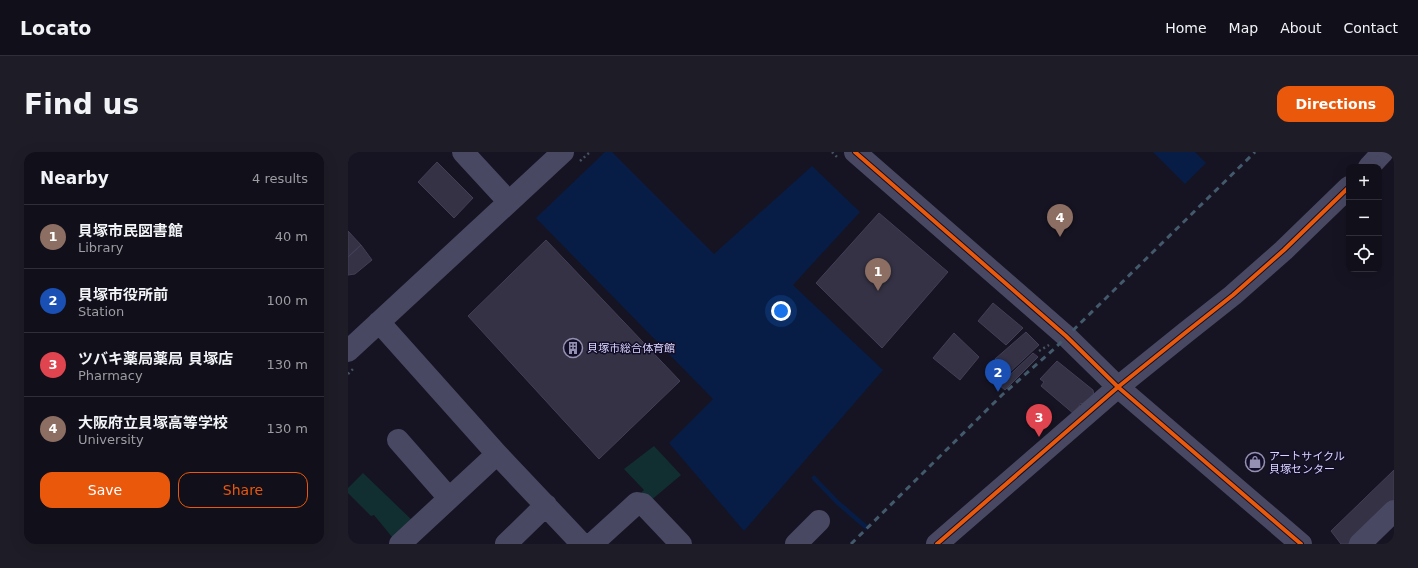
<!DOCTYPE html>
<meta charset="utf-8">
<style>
body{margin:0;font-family:"DejaVu Sans","Noto Sans JP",sans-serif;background:#1e1d27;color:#f1f3f6}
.controls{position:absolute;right:12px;top:12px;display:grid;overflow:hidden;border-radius:8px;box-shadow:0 4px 16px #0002}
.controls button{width:36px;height:36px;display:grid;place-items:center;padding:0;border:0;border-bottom:1px solid #302f39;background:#100f1a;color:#f1f3f6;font:20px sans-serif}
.you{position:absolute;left:433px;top:159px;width:14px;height:14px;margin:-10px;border:3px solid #fff;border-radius:50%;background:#1a73e8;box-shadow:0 0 0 6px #1a73e833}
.badge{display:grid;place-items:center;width:26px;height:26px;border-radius:50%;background:#ea580c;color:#fff;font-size:13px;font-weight:700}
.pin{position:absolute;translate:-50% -33px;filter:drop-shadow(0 1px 2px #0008)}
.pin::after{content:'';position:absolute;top:21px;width:14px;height:12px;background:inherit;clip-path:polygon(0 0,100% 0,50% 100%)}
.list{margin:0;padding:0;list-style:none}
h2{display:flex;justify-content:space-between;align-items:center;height:52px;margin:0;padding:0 16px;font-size:17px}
h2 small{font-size:13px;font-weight:400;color:#9c9ca2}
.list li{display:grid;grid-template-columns:26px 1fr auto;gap:12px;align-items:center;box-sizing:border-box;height:64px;padding:0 16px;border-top:1px solid #302f39}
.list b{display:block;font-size:15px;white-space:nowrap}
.list p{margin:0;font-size:13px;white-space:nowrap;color:#9c9ca2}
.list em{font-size:13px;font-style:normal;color:#9c9ca2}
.actions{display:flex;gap:8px;padding:12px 16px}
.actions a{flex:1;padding:9px 0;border:1px solid #ea580c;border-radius:12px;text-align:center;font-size:14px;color:#ea580c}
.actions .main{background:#ea580c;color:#fff}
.icon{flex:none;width:22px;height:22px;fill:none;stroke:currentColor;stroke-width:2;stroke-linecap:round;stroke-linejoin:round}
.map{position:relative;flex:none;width:1046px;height:392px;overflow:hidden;border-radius:12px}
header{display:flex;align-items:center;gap:24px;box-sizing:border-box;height:56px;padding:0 20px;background:#100f1a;border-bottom:1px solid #302f39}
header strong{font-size:19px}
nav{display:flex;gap:22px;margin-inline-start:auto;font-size:14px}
.intro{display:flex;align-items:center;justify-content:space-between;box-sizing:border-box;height:96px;padding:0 24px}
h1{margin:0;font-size:28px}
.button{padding:10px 18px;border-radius:12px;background:#ea580c;color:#fff;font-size:14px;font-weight:700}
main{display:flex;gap:24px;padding:0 24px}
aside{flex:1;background:#100f1a;border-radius:12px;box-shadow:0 4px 16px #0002}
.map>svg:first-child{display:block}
</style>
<header>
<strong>Locato</strong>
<nav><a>Home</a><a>Map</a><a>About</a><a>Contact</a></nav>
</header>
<div class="intro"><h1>Find us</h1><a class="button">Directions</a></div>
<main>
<aside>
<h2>Nearby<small>4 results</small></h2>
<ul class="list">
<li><span class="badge" style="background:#8d6e63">1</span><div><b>貝塚市民図書館</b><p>Library</p></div><em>40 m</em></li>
<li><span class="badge" style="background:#1a4fb4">2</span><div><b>貝塚市役所前</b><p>Station</p></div><em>100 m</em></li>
<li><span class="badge" style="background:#e0444e">3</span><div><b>ツバキ薬局薬局 貝塚店</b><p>Pharmacy</p></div><em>130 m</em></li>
<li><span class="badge" style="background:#8d6e63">4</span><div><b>大阪府立貝塚高等学校</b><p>University</p></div><em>130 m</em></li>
</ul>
<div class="actions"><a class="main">Save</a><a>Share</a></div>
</aside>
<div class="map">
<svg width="1046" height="392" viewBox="0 0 1046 392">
<rect width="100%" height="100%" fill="#161422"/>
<path fill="#112f30" d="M306 294 333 323 301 350 292 342 296 338 276 317Z
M15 321 68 372 49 391 26 363 23 364 0 341V336Z"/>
<path fill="#071d45" d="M257 0H264L366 102 464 14 512 60 445 133 535 218 396 379 321 291 365 247 188 66Z
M805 0H847L858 11 837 32Z"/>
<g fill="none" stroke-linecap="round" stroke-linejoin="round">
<path stroke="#071d45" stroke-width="4.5" d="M466 326 489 350 518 375"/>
</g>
<path fill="#343244" stroke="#433f57" d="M89 10 125 46 106 66 70 30Z
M531 61 600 120 534 196 468 131Z
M0 79 13 93 0 105Z
M198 88 332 229 251 307 120 164Z
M13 93 24 108 7 122 0 123V105Z
M645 151 675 176 658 193 630 169Z
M678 180 691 193 661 221 647 207Z
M606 181 631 205 612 228 585 206Z
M685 201 690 205 657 238 651 233Z
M709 209 745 238 746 244 737 255 733 251 726 262 693 234 696 230 692 227Z
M1046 318V348L1000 392H993L983 379Z"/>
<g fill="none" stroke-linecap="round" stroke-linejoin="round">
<path stroke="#435163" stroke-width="2.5" stroke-dasharray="2 3" stroke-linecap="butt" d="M484 0 489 5
M232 9 242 0
M691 199 701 193
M0 222 5 217"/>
<path stroke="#494863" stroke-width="22" d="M115 0 161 50
M507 0 718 184 770 235 953 392
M1021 15 1035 0
M31 170 149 302 234 392
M0 199 215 0
M50 288 101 346
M52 392 149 302
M158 392 198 353
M244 392 289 351 295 352 333 392
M448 392 471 369
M589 392 770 235 837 181 885 143 936 98 1001 35
M1012 392 1046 359"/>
<path stroke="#43596c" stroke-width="3" stroke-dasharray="6 5" stroke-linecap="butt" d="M503 392 654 243 706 197 907 0"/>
<g stroke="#130e28" stroke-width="6">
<path id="cycleway" d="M507 0 718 184 770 235 953 392
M589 392 770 235 837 181 885 143 936 98 1001 35"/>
</g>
<use href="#cycleway" stroke="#e8590c" stroke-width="4"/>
</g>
<defs>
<g id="building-ring" transform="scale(1)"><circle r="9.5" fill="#130e28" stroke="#9591b2" stroke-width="1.5"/><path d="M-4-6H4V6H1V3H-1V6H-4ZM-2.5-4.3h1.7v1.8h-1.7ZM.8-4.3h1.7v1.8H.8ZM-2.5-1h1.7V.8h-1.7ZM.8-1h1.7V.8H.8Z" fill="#9591b2"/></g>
<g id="shop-ring" transform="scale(1)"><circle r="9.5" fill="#130e28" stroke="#9591b2" stroke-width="1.5"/><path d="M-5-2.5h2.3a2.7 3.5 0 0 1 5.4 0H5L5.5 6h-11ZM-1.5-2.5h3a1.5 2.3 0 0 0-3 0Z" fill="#9591b2"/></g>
</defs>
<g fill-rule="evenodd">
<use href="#building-ring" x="225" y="196"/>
<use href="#shop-ring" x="907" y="310"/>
</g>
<g text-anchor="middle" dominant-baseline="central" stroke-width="3" stroke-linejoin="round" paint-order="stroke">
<g font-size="11" fill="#dad5ff" stroke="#130e28" text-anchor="start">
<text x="239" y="196">貝塚市総合体育館</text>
<text x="921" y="304">アートサイクル<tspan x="921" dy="13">貝塚センター</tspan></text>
</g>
</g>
</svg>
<div class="controls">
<button>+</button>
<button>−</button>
<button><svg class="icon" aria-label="locate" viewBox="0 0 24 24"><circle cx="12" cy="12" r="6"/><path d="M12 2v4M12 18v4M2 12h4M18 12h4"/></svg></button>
</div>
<div class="you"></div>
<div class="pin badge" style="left:530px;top:139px;background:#8d6e63">1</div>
<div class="pin badge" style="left:650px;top:240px;background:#1a4fb4">2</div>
<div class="pin badge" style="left:691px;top:285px;background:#e0444e">3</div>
<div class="pin badge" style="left:712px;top:85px;background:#8d6e63">4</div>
</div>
</main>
